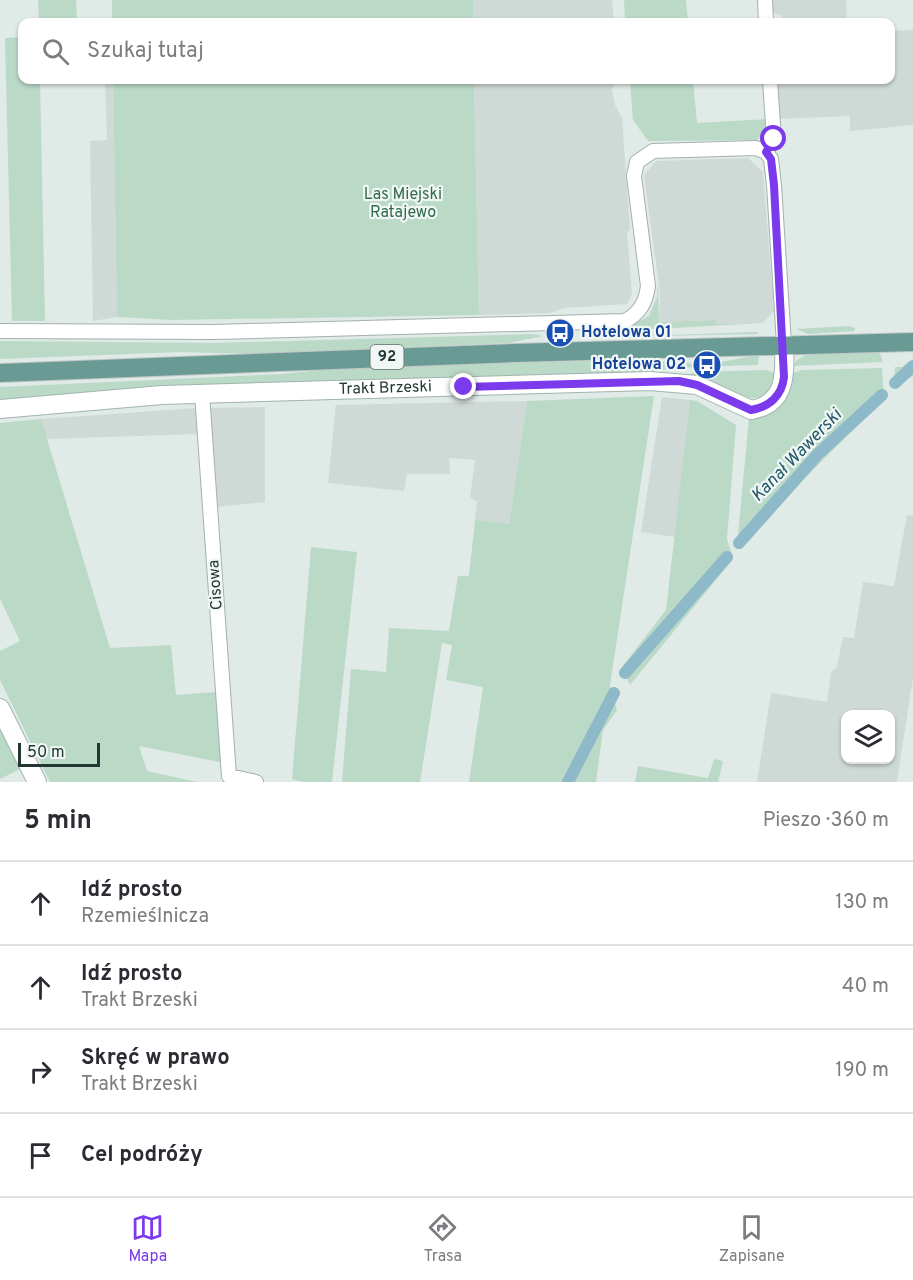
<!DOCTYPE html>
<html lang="pl">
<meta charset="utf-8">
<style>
body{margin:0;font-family:Overpass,sans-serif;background:#f7f7f7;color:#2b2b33}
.controls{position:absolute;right:18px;bottom:18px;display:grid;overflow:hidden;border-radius:12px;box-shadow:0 2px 4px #0004}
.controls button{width:54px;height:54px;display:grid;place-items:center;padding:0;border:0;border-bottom:2px solid #e1e1e2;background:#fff;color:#2b2b33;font:30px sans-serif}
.scale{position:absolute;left:18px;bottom:15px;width:82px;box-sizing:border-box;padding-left:6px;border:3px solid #233835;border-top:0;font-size:16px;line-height:21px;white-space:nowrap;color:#233835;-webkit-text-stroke:4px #f0f7f4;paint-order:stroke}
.stop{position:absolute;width:18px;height:18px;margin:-14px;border:4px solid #7c3aed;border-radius:50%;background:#fff}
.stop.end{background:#7c3aed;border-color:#fff;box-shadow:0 2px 6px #0008}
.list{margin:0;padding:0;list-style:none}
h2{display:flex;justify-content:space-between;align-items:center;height:78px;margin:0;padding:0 24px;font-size:26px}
h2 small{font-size:20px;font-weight:400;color:#7c7c81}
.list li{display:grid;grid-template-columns:39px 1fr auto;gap:18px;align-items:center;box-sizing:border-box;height:84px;padding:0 24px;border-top:2px solid #e1e1e2}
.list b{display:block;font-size:22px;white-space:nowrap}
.list p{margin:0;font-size:20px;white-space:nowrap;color:#7c7c81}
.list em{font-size:20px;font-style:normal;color:#7c7c81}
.icon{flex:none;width:33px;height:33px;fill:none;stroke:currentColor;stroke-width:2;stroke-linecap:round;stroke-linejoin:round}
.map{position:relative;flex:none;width:913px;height:782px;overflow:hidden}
.search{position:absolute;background:#fff;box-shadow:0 2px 4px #0004;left:18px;right:18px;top:18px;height:66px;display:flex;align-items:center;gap:15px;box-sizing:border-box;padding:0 21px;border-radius:12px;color:#7c7c81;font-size:22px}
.sheet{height:414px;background:#fff}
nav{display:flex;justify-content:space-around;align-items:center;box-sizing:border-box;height:84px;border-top:2px solid #e1e1e2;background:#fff;font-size:16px;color:#7c7c81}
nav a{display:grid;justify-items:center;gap:3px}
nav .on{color:#7c3aed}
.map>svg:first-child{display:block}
</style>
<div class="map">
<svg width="913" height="782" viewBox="0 0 913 782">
<rect width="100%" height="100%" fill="#e0eae7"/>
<path fill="#cfd9d6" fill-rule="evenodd" d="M473 0H612L614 22H474Z
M771 0H846L847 22H783L782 16 771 12Z
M913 30V125L850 131V116L777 119 775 80H890L891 31Z
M105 80H113L117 317 93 321 90 141 107 140Z
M474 80H617L612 89 615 105 622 118 630 230 627 232 632 294 627 304 564 308 550 313 479 315Z
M748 158 763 172 774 311 763 323 715 324 714 320 659 322 660 293 644 175 656 161Z
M662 397 690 400 675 537 641 532Z
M527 401 509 524 475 520 477 501 470 498 475 460 449 458 450 474H407L404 491 328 483 336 405Z
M265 407V502L215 507 207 408Z
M197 408 199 434 46 439 41 419Z
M907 515 913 516V677L897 782H757L771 693 827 702 831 672 837 667 843 637 854 638 863 582 894 586ZM846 714H890V760H846Z"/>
<path fill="#bbd9c7" d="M38 0H76L77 22H39Z
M112 0H473L474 22H112Z
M624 0H686L688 22H625Z
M22 37V80H40L45 321H12L5 38Z
M113 80H474L479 315 171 320 117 317Z
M630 80H693L697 123 768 119V129L757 140 648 141 633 120Z
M658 281 659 322 715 320 716 324 763 323 620 331 649 316 657 297Z
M849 326 855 328 854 331 808 334 796 329Z
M757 332 759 334 607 337Z
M532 334 543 336 509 343 260 354 180 352 0 359V341L216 343Z
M879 351 883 362 793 366 797 360 805 355Z
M752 356H759L758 365 722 366V362Z
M913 359V376L894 388 895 367H902Z
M644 360 689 363 695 367 636 372V376L0 403V387L282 374 368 365Z
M882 368 884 399 806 477 740 550 738 535 749 418C775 416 793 400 793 373L802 370Z
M766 370 775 373C774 423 706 385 681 376L698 372Z
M654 396 610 685 617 710 603 730 596 782H469L483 687 446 680 452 645 442 643 420 782H342L351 669 386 672 389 628 449 631 458 576H469L475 520 509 524 527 401Z
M690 400 697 401 736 425 727 539 733 559 630 685 622 667 666 610Z
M41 419 110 648 171 645 176 695 217 692 224 763 139 746 147 771 197 782H50L0 680V651L20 641 0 599V423Z
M311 547 357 552 332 782H304L292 779Z
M0 730 20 769 0 779Z
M714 759 723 761 718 782H635L638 766 708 778Z"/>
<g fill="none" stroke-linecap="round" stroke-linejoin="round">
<path stroke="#8eb9c9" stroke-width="12" d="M895 383 913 366
M739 543 818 454 882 395
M625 673 727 557
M568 782 614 693"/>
<g stroke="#a4b1ae" stroke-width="16">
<path id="street" d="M765 0 766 22
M766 152 771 159 774 185 784 344
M766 152 774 139 770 80
M0 331 214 332 625 321C640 313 646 302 648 286L634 176 637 162 653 151 756 148 766 152
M202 394 229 776 256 782"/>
</g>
<g stroke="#a1b4af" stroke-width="20">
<g id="secondary">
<path id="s1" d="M0 409 162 395 650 381 697 385 751 410C787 404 785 373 784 344"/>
<path d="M0 708 37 782"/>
</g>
</g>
<g stroke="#c1c7c6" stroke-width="20">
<path id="primary" d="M0 373 514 353 913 342"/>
</g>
<use href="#street" stroke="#fff" stroke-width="14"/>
<use href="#secondary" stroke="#fff" stroke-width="18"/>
<use href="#primary" stroke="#6a9a94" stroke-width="18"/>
</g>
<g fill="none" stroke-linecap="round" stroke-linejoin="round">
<path stroke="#7c3aed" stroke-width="8" d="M464 387 679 381 697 385 751 410C769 407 782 396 784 377L774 185 771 159 766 152 774 139"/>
</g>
<defs>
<g id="bus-disc" transform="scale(1.5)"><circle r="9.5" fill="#1a4fb4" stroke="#f0f7f4"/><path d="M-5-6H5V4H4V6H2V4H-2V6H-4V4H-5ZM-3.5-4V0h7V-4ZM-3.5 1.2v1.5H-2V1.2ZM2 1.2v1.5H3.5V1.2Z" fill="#fff"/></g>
</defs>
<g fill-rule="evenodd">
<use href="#bus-disc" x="560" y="333"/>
<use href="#bus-disc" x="707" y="365"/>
</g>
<g text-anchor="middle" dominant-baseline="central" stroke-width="4.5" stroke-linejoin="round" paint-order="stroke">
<rect fill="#f0f7f4" stroke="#60716e" stroke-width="1.5" x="370.5" y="345" width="33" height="24" rx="4.5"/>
<g font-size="15" font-weight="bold" fill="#233835">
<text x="387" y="357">92</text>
</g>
<g font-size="16" fill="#316b4f" stroke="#f0f7f4">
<text x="403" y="195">Las Miejski<tspan x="403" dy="18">Ratajewo</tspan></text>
</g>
<g font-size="16" font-weight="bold" fill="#164399" stroke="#f0f7f4" text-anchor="start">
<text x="581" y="333">Hotelowa 01</text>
<text x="686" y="365" text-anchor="end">Hotelowa 02</text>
</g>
<g font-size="16" fill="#233835" stroke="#f0f7f4">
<text stroke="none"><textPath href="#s1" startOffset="386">Trakt Brzeski</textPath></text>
<text transform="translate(216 585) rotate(-94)">Cisowa</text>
</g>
<g font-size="18" font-style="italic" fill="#24586d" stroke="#f0f7f4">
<text transform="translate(797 456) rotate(-46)">Kanał Wawerski</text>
</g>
</g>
</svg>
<div class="controls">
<button><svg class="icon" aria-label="layers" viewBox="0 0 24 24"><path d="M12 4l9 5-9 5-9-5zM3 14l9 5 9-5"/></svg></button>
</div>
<div class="scale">50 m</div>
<div class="stop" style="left:774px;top:139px"></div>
<div class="stop end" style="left:464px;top:387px"></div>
<div class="search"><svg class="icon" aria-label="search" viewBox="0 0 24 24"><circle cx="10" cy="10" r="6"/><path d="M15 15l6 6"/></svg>Szukaj tutaj</div>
</div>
<section class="sheet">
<h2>5 min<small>Pieszo · 360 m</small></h2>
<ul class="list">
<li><svg class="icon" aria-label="ahead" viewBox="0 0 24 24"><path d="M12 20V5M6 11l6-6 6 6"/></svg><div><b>Idź prosto</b><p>Rzemieślnicza</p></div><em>130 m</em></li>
<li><svg class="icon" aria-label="ahead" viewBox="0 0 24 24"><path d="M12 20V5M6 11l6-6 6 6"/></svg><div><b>Idź prosto</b><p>Trakt Brzeski</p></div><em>40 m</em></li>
<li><svg class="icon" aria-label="right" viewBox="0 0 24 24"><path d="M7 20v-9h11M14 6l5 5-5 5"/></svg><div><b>Skręć w prawo</b><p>Trakt Brzeski</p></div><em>190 m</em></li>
<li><svg class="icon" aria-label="arrive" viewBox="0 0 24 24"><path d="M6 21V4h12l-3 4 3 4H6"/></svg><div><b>Cel podróży</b></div></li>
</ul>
</section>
<nav>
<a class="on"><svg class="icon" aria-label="map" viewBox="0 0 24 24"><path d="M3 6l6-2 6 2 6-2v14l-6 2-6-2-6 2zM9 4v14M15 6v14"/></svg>Mapa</a>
<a><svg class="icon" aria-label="directions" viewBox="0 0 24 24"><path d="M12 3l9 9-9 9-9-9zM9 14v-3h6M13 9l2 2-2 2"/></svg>Trasa</a>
<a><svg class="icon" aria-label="saved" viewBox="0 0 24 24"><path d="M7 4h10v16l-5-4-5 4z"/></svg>Zapisane</a>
</nav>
